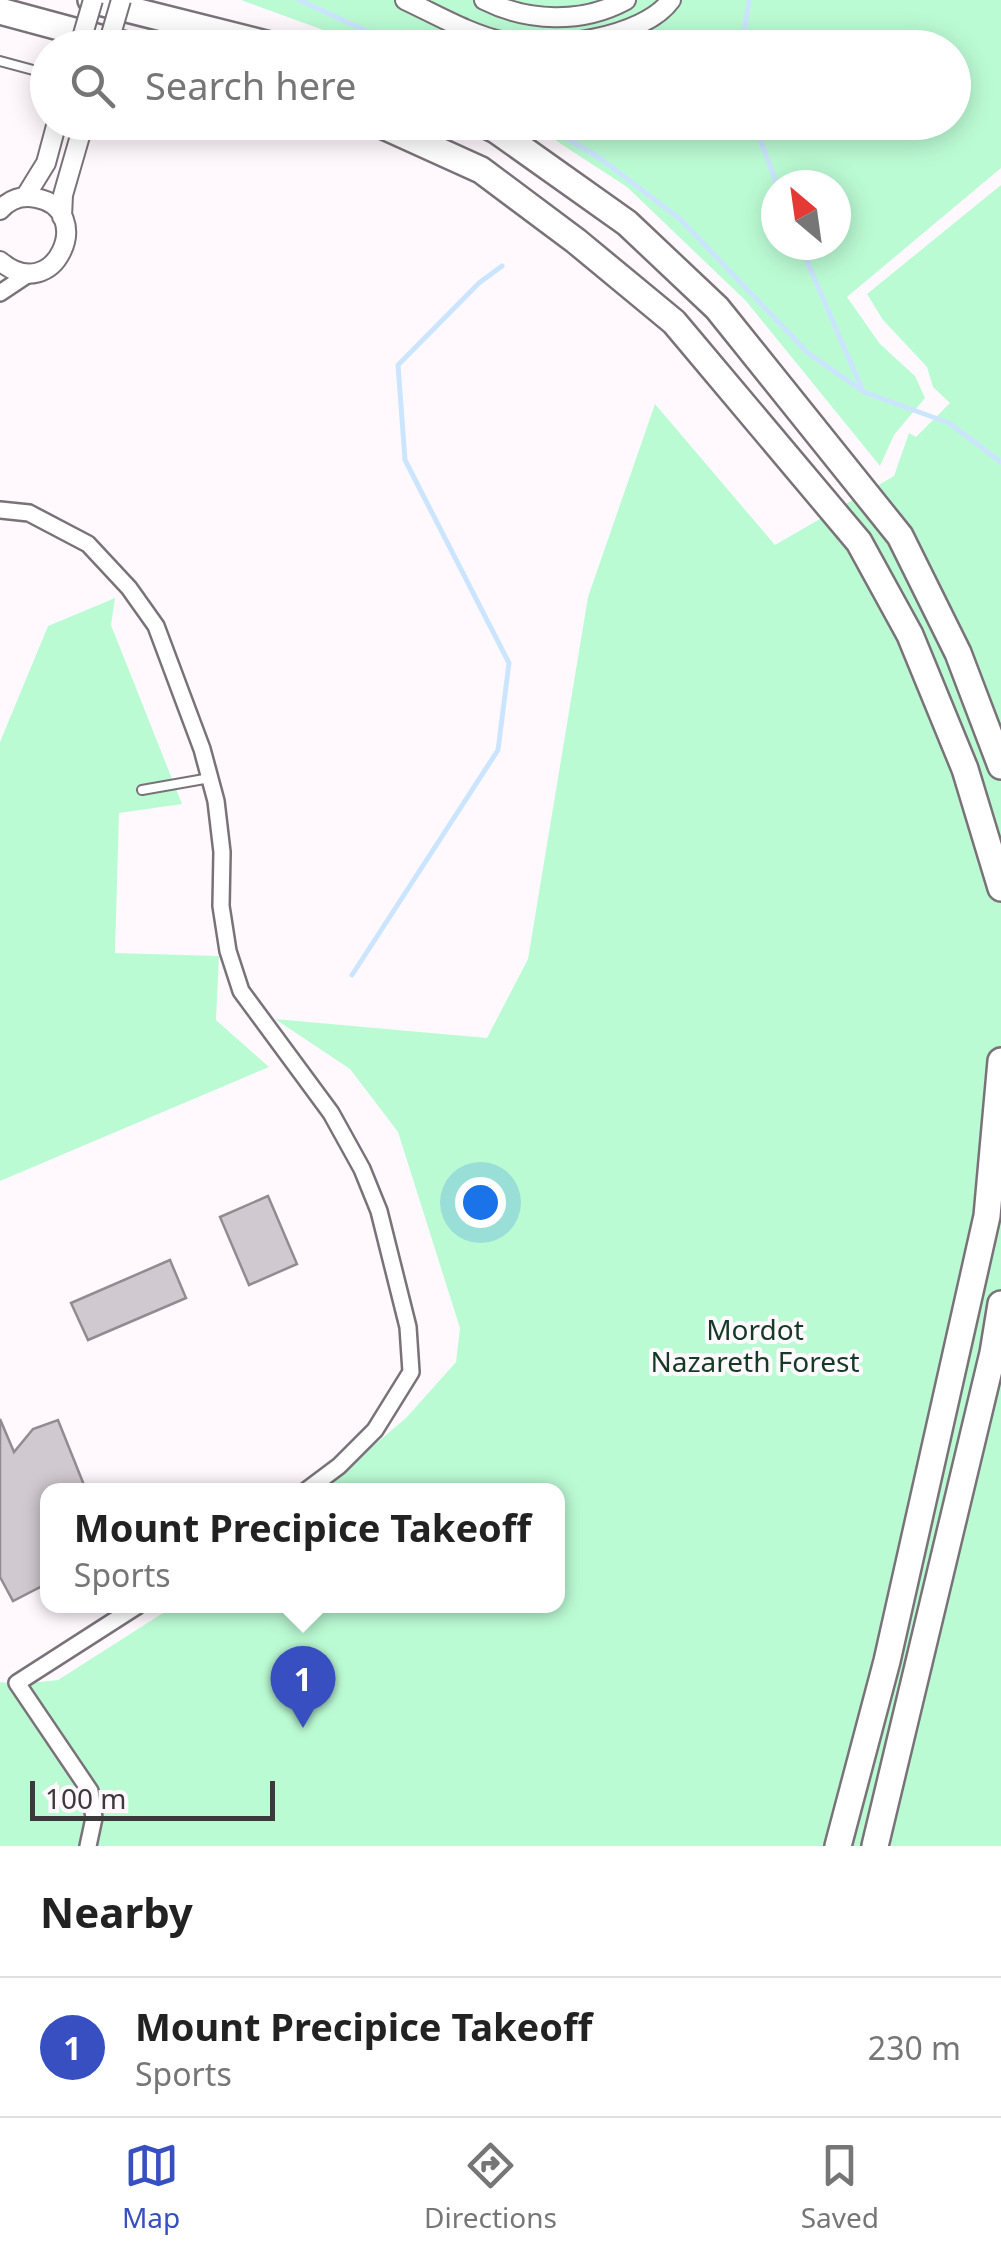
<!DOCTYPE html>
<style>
body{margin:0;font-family:"Noto Sans",sans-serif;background:#f2f2f2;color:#222}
.compass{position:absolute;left:761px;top:170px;width:90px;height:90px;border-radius:50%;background:#fff;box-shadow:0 5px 25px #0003;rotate:331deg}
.scale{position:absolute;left:30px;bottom:25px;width:245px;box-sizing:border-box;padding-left:10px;border:5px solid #3c393c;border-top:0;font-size:28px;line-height:35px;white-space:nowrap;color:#3c393c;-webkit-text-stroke:8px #fff9fe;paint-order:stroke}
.you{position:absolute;left:480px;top:1202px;width:35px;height:35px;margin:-25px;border:8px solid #fff;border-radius:50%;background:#1a73e8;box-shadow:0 0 0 15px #1a73e833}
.badge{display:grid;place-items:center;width:65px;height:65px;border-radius:50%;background:#374fc1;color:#fff;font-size:32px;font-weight:700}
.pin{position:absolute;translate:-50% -82px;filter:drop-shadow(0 2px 5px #0008)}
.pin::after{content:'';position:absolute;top:52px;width:35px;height:30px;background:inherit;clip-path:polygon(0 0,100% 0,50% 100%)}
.popup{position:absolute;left:40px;top:1483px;width:525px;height:130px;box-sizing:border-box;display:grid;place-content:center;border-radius:20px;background:#fff;filter:drop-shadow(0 2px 8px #0005);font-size:32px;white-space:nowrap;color:#767676}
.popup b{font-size:38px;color:#222}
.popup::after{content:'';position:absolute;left:50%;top:100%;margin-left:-20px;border:20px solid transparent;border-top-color:#fff}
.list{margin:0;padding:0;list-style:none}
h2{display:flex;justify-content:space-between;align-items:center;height:130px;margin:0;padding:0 40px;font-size:42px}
h2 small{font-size:32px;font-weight:400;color:#767676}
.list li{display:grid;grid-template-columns:65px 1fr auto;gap:30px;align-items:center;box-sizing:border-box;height:140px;padding:0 40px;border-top:2px solid #e0e0e0}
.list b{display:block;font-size:38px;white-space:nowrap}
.list p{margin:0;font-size:32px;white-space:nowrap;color:#767676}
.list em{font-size:32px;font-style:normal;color:#767676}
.icon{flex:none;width:55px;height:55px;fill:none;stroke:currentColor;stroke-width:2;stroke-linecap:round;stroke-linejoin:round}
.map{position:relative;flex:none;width:1001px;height:1846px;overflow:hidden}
.search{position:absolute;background:#fff;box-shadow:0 5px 25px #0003;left:30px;right:30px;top:30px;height:110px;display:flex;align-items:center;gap:25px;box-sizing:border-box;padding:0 35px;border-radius:55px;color:#767676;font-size:38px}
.sheet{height:270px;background:#fff}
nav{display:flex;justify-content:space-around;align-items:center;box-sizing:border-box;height:140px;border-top:2px solid #e0e0e0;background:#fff;font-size:28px;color:#767676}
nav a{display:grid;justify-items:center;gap:5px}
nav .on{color:#374fc1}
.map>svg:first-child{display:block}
</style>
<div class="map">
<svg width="1001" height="1846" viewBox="0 0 1001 1846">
<rect width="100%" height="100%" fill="#fff9fe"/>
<path fill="#bbfbd4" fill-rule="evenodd" d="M241 0H1001V168L847 297 880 344 915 376 925 398 894 435 880 466 746 301 627 187 529 123 954 122V48L370 47ZM776 185H836V245H776Z
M1001 185V1846H0V1682L20 1684 58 1680 174 1606H558V1490H321L406 1418 456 1362 460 1328 398 1132 350 1069 275 1019 487 1038 528 959 588 597 655 404 775 545 894 476 909 433 916 437 950 403 933 387 927 367 883 320 867 294Z
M115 598 111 625 182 804 119 813 115 953 219 956 216 1020 269 1067 0 1181V742L48 626Z"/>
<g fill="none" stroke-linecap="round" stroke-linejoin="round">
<path stroke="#cce5ff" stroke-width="5" d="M299 0 404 48
M742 48 749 0
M540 122 601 159 680 219 808 353 864 392 949 423 1001 462
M754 122 777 185
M800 245 862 389
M352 975 498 750 509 663 405 460 398 365 479 283 502 266"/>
</g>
<path fill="#d1c9d0" stroke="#928b91" stroke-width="2.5" d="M268 1196 297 1264 249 1285 220 1217Z
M170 1260 186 1298 88 1340 71 1303Z
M0 1419 14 1452 33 1429 58 1420 86 1490H48V1583L13 1601 0 1577Z"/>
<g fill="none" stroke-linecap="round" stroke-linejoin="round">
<g stroke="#797379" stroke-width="12">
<path id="service" d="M0 61 48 74
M142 790 210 778"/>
</g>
<g stroke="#797379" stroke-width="20">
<path id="minor" d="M0 293 30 273
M0 510 29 513 88 544 129 588 156 626 202 749 216 801 222 852 221 906 228 951 241 991 331 1113 362 1169 379 1211 408 1327 411 1372 375 1430 339 1466 307 1490
M88 1846 94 1818 90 1791 17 1683 137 1606"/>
</g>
<g stroke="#797379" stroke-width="22">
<path id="tertiary" d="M405 0C437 15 471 35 505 42 548 51 644 38 671 0
M484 0C528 22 582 24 626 0
M25 197 46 163 57 122
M0 210C10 199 22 195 36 198 97 209 55 308 0 261
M62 217 63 195 84 122"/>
</g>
<g stroke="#797379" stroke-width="30">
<path id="trunk" d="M91 0 282 48
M0 11 137 48
M375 122 481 170 576 241 674 322 859 542 910 635 965 769 1001 888
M480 122 496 130 627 223 717 308 900 536 958 653 1001 766
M838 1846 887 1661 987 1216 1001 1061
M875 1846 993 1353 1001 1304"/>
</g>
<use href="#service" stroke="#fff" stroke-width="8"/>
<use href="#minor" stroke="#fff" stroke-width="15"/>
<use href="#tertiary" stroke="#fff" stroke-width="18"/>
<use href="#trunk" stroke="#fff" stroke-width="25"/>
<g stroke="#797379" stroke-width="22" stroke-linecap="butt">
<path id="tertiary-bridge" d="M79 48 93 0
M107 48 121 0"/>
</g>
<use href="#tertiary-bridge" stroke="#fff" stroke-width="18"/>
</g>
<g text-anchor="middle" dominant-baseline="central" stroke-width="8" stroke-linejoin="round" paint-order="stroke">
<g font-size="28" fill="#143a26" stroke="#fff9fe">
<text x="755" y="1329">Mordot<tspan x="755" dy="32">Nazareth Forest</tspan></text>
</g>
</g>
</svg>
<svg class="compass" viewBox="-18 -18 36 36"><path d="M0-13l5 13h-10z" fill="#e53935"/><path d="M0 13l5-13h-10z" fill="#767676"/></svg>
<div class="scale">100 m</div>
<div class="you"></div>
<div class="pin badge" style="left:303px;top:1728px">1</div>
<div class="popup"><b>Mount Precipice Takeoff</b>Sports</div>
<div class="search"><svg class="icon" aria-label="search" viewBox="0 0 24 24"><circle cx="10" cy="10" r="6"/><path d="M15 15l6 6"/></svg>Search here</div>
</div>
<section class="sheet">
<h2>Nearby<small></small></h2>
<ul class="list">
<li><span class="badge">1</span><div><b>Mount Precipice Takeoff</b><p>Sports</p></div><em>230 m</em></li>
</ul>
</section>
<nav>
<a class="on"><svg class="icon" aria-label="map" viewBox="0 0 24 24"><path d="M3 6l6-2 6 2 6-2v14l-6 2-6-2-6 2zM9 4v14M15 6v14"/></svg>Map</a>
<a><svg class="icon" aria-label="directions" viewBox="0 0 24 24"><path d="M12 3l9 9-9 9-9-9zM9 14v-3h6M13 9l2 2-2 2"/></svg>Directions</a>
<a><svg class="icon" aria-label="saved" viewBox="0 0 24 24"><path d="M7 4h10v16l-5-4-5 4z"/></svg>Saved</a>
</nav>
